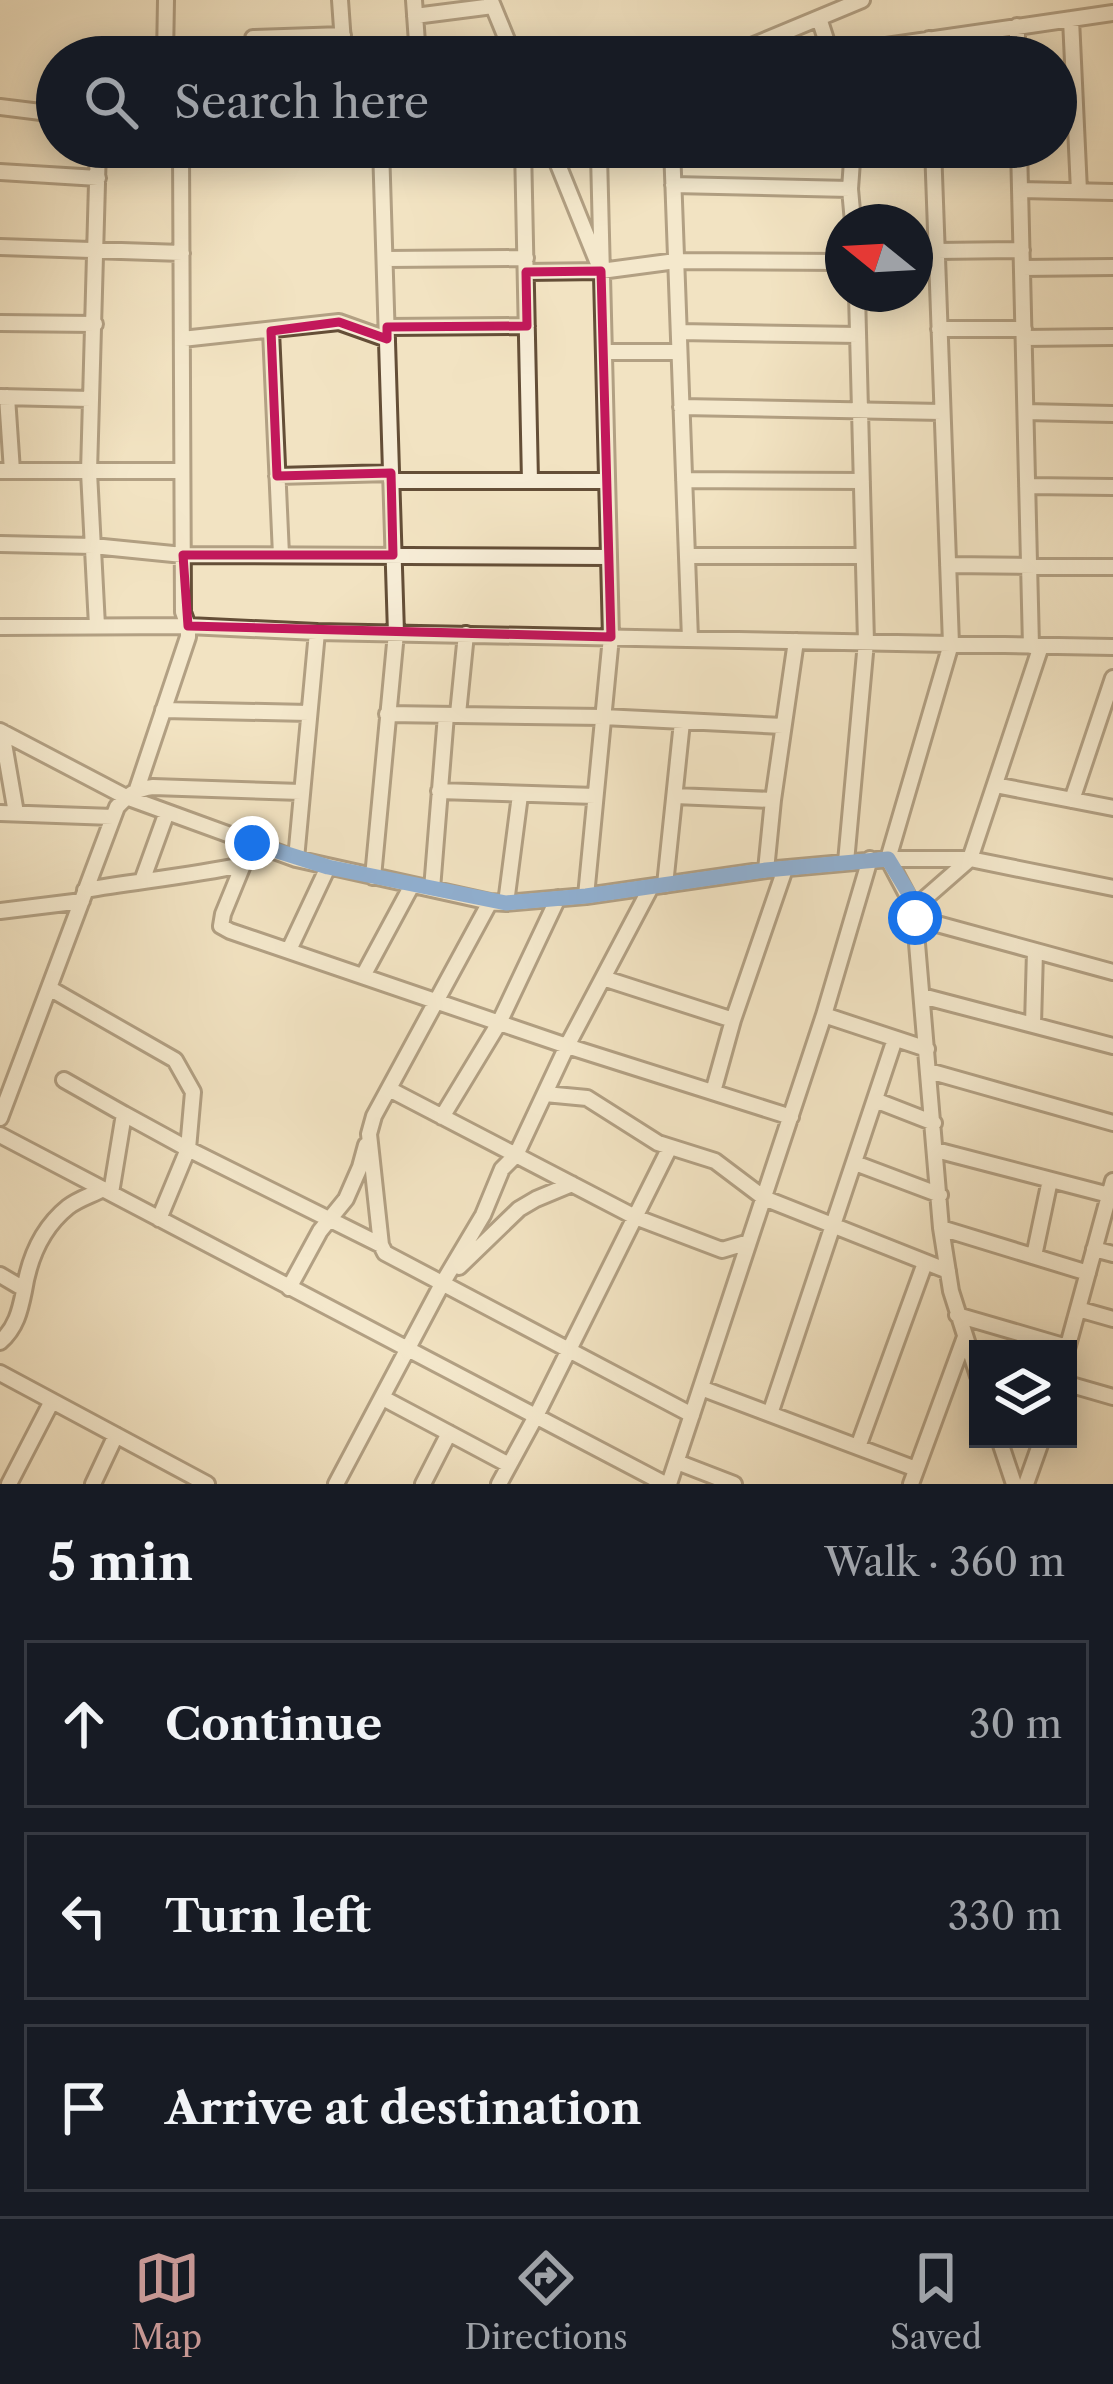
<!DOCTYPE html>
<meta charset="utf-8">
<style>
body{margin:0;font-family:"Libre Caslon Text",serif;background:#242831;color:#f1f3f6}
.controls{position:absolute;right:36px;bottom:36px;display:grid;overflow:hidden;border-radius:0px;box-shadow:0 6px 30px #0003}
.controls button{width:108px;height:108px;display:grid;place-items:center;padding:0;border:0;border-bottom:3px solid #363941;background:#171b24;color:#f1f3f6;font:60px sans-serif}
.compass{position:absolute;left:825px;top:204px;width:108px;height:108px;border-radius:50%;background:#171b24;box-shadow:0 6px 30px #0003;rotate:288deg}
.stop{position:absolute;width:36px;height:36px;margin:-27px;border:9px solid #1a73e8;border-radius:50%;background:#fff}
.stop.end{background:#1a73e8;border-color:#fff;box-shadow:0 3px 12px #0008}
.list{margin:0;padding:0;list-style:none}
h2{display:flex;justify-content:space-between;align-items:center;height:156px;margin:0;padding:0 48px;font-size:51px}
h2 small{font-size:39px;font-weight:400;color:#9ea1a6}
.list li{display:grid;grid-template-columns:78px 1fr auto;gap:36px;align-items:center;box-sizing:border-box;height:168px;margin:0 24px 24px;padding:0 24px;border:3px solid #363941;border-radius:0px}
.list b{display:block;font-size:45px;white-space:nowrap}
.list em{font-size:39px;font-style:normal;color:#9ea1a6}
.icon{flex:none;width:66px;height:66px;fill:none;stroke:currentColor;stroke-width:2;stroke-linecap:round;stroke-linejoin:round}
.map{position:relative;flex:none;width:1113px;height:1484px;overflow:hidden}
.search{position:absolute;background:#171b24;box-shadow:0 6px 30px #0003;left:36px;right:36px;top:36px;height:132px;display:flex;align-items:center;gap:30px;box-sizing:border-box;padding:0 42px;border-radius:66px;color:#9ea1a6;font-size:45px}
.sheet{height:732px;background:#171b24}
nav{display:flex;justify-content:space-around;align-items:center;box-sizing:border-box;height:168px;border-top:3px solid #363941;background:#171b24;font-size:33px;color:#9ea1a6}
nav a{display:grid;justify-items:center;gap:6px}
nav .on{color:#c59692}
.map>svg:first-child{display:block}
</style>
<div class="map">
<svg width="1113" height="1484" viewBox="0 0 1113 1484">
<rect width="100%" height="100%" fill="#f2e3c2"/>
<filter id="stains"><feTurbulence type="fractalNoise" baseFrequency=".00167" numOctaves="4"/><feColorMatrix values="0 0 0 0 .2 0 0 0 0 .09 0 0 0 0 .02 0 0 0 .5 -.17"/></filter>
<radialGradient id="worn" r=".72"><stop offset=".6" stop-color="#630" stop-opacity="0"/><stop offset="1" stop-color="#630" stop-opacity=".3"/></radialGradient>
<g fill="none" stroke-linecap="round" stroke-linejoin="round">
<g stroke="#644e37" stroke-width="20">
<path id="street" d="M340 0 344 57
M414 0 418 57
M491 1 514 57
M415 16 493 6
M819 18 830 52
M1071 19 1079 191
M1017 26V57
M929 39V57
M165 57 166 0
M253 57V38L343 35
M725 57 862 0
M810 57 1113 13
M0 107 57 114
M523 147 530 481
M551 147 597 261
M560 147C584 154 592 159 615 147
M672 147 690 639
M853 147 850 189 853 222
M933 147 951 644 888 859 914 908 941 1228 951 1291 978 1376
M1019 147 1031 646
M0 172 98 178
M673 185 850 189
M1020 190 1113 192
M0 247 182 253
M936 251 1022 250
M385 259 526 258
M915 263H937
M1022 268 1113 267
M526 272 601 271 676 261 843 262
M0 323 95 324
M387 327 527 326
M939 329H1024
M271 331 281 555
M679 332 858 335
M1024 338 1113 337
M182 339 339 322 387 339
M604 352H679
M0 397 91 399
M7 397 12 471
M681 407 942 412
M1026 412 1113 414
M0 471H182
M277 476 391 473
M684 480 862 481
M391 481H607
M1027 486 1113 487
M0 544 93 546 183 555 609 557
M687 556H863
M948 565 1113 567
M97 626 89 472 98 147
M0 627 188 626 317 632 1113 647
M163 710 309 713
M387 714 603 717 783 726
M458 714 466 634
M0 731 126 797 296 859 490 902 506 903 586 896 766 870 888 859H970L1113 888
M2 732 16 813
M995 785 1113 808
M137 789 188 637V626L183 612 181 147
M439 791 595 796
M675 796 773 800
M1072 800 1113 678
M0 813 113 817
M252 843 223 914 221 926 230 931 567 1046 791 1117
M296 859 317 632
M846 862 866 642 857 294
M766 870 773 800 796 641
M373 877 396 633 381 147
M142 881 167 812
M665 885 682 722
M432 889 446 715
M85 890C138 881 190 876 242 865
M586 896 611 637 599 155
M490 902 374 1116 369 1134 381 1245 385 1253 692 1415
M506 903 520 795
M914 908 970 859 1041 646
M0 911 82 901
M915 918 1113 972
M289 950 328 867
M363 976 412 885
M603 978 733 1020
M49 988 175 1060 193 1092 188 1149 381 1245
M922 996 1113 1046
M824 1015 927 1049
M1033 1025 1035 951
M929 1071 1113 1123
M64 1080 124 1114 111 1193
M389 1089 635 1217 722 1250 749 1242
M713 1092 733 1020 785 869
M545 1094 587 1098 658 1143 715 1161 764 1198 948 1271
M875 1100 934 1123
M124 1114 188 1149 159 1219
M442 1117 499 1023 558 898
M0 1118 117 807C129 794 136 789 153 787L301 792
M0 1135 665 1484
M936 1150 1109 1195
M855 1163 940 1195
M941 1228 1088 1273
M1094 1249 1113 1254
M1034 1256 1050 1180
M459 1267 519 1209 536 1199 572 1184
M0 1275 24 1289
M289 1288 320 1231 346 1199 360 1167 366 1145
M1078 1309 1113 1319
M957 1315 1067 1347
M0 1342C16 1328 20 1311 24 1291 29 1259 42 1228 68 1207 78 1199 92 1195 103 1189
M1067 1349 1113 1181
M0 1373 207 1484
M1068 1384 1113 1397
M701 1388 916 1469
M383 1398 509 1465
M770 1414 895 1039
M999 1439 1014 1484
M858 1447 925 1263
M677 1462 734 1484
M9 1484 52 1401
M93 1484 116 1435
M336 1484 442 1284 483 1215 502 1169 516 1155 567 1046 651 887
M423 1484 449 1433
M499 1484 536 1416 670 1147
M669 1484 824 1015 870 859
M911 1484 965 1337
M1026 1484 1042 1439"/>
</g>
<use href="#street" stroke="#f7edd7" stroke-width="14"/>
</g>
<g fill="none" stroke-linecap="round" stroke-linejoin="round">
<path stroke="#1a73e8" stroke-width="15" d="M252 843 328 867 506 903 586 896 766 870 888 859 908 892 915 918"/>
</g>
<path d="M0 0H1113V1484H0ZM601 271 611 637 188 626 183 555H393L391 473 277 476 271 331 339 322 387 339V327L527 326 526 272Z" fill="#f2e3c2" fill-opacity=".55" fill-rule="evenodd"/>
<path fill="none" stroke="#c2185b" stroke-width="9" stroke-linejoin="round" d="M601 271 611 637 188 626 183 555H393L391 473 277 476 271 331 339 322 387 339V327L527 326 526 272Z"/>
<rect width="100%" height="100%" filter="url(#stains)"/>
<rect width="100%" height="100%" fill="url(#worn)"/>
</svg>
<div class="controls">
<button><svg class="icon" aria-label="layers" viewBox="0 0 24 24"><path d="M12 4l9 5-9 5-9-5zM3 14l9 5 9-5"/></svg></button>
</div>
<svg class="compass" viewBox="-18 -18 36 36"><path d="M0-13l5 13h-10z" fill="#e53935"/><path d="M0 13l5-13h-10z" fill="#9ea1a6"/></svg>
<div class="stop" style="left:915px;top:918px"></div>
<div class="stop end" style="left:252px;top:843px"></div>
<div class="search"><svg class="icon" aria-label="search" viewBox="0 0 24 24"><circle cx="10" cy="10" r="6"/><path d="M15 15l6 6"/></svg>Search here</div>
</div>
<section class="sheet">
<h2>5 min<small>Walk · 360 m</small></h2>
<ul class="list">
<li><svg class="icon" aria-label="ahead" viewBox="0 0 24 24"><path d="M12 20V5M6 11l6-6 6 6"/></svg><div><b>Continue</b></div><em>30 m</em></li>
<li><svg class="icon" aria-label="left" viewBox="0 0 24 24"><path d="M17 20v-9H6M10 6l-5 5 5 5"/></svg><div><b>Turn left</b></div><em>330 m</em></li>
<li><svg class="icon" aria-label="arrive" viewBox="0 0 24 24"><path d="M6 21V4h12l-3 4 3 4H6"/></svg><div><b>Arrive at destination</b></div></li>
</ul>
</section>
<nav>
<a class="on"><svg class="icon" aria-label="map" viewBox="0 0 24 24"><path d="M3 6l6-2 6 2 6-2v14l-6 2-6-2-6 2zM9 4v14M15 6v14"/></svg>Map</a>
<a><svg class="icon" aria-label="directions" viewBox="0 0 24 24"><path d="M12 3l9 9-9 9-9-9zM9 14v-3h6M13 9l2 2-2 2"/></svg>Directions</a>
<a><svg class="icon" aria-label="saved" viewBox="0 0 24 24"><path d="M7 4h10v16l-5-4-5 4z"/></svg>Saved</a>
</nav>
